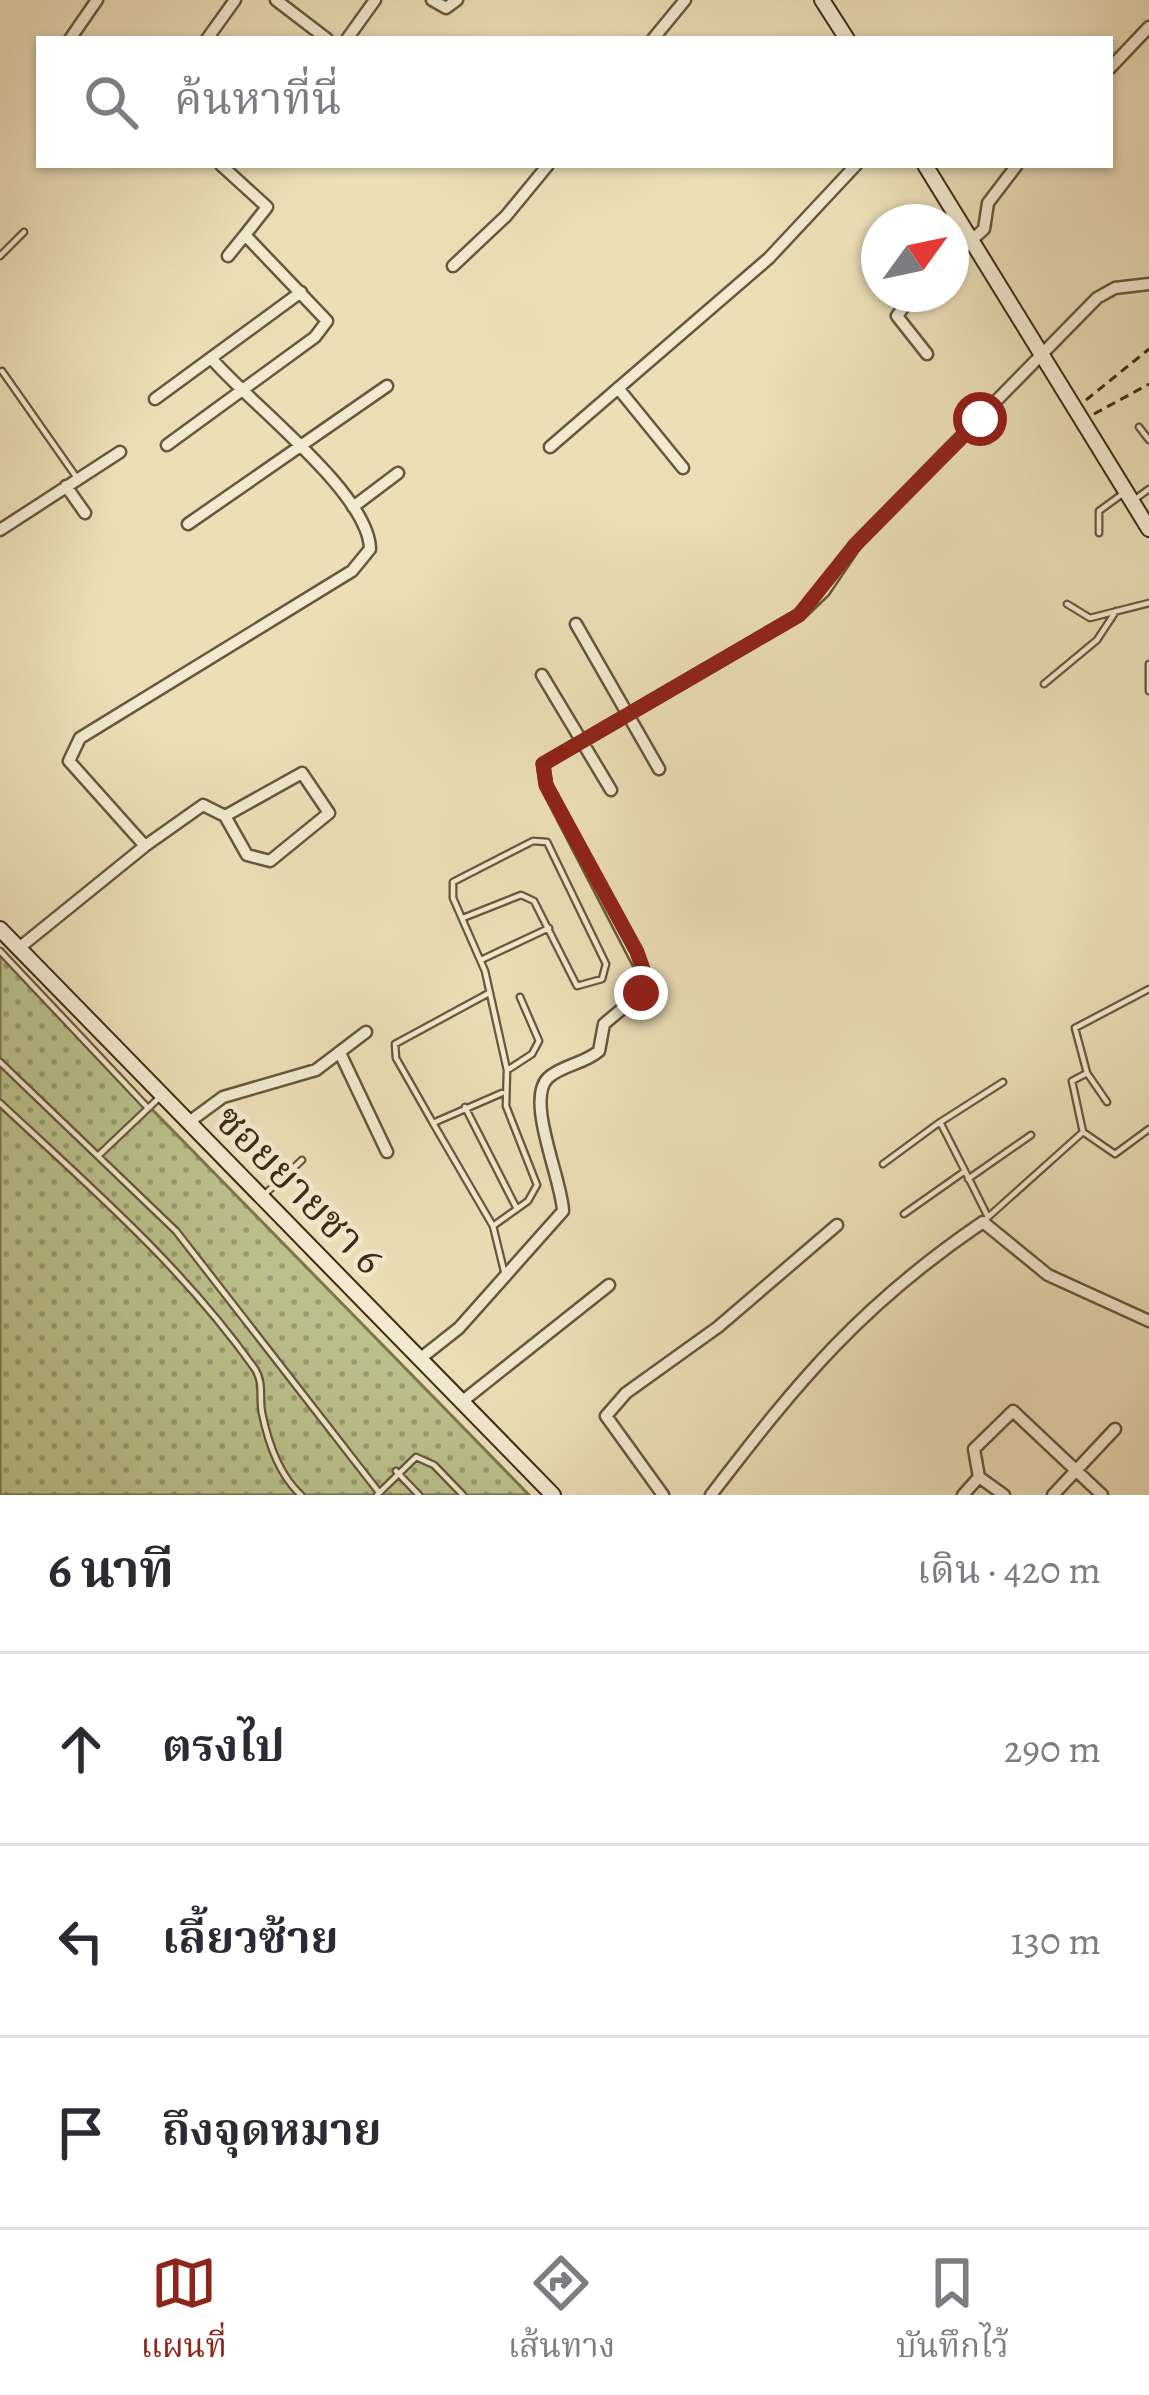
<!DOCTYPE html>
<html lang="th">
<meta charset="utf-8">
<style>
body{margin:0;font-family:Alegreya,"Noto Serif Thai",serif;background:#f7f7f7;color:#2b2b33}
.compass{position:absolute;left:861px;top:204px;width:108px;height:108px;border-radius:50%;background:#fff;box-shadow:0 3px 9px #0004;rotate:57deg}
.stop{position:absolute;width:36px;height:36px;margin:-27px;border:9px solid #8f2418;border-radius:50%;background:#fff}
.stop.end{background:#8f2418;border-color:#fff;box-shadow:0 3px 12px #0008}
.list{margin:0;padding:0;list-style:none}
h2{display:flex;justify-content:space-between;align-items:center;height:156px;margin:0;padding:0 48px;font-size:51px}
h2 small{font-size:39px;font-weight:400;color:#7c7c81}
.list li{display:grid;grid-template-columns:78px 1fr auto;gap:36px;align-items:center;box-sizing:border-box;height:192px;padding:0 48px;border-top:3px solid #e1e1e2}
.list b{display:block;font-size:45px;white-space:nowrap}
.list em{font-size:39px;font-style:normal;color:#7c7c81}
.icon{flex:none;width:66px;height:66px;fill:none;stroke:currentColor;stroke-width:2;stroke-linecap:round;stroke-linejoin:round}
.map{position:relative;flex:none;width:1149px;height:1495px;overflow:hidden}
.search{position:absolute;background:#fff;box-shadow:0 3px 9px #0004;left:36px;right:36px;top:36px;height:132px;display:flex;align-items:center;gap:30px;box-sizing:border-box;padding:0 42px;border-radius:0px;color:#7c7c81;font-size:45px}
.sheet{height:732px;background:#fff}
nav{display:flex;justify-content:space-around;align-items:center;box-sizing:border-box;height:168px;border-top:3px solid #e1e1e2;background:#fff;font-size:33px;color:#7c7c81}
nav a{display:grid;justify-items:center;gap:6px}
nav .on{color:#8f2418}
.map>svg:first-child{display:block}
</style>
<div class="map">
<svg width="1149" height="1495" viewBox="0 0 1149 1495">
<defs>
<pattern id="grass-dots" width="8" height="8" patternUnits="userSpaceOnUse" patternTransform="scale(3)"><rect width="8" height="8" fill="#bcc18c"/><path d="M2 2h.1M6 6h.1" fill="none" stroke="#9a9d71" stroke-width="1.8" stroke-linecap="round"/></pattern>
</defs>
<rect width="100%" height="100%" fill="#ecdfb8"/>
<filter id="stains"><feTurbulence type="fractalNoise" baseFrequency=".00167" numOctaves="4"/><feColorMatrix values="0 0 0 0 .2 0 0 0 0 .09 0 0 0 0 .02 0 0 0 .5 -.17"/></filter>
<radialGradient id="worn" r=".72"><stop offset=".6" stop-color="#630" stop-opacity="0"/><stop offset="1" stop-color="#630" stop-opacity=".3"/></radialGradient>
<path fill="url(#grass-dots)" stroke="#7c764f" stroke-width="3" d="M0 954 455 1419 529 1495H0Z"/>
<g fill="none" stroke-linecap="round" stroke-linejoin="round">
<g stroke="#67573c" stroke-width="9">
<path id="lane" d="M0 256 24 232
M2 371 77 478
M1139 427 1149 440
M1134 500 1149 489
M1099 533V511L1121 495
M1067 604 1090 618 1149 603
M1149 664V691
M1044 684 1097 640 1116 611
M463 918 521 895 534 901 577 986 602 979 606 964 547 842 533 841 453 882V898L485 971 507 1070 506 1106 537 1185 528 1201 493 1226 504 1271
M0 951 148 1108
M483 959 549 928
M0 1062 176 1231 378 1491
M509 1069 532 1054 539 1041 520 997
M1087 1073 1075 1028 1149 989
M0 1103C91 1188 182 1266 255 1369 264 1383 259 1397 262 1413 268 1442 279 1475 301 1495
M465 1107 516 1207
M942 1121 1003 1082
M433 1123 396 1058 395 1044 489 993
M1083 1132 1115 1154 1149 1129
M100 1154 161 1096
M883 1164 940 1122 965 1171
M968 1179 1031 1135
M266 1193 302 1160
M904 1214 965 1171 988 1217
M986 1219 1083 1132 1072 1081 1087 1073 1107 1102
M493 1226 433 1123 502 1093
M396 1471 419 1495
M377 1495 416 1457 434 1465 463 1495"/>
</g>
<g stroke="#67573c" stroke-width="15">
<path id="street" d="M276 0 327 39
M432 0 446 8 457 0
M70 39 97 0
M207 39 235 0
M347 39 375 0
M653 39 685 0
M1110 68 1149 27
M228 256 245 235
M951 259 984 229 988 203 1017 165
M453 266 506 216 548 165
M913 294 897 316 927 354
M618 388 683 468
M155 399 301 292
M167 445 315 337 327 321 245 235 267 207 221 165
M550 447 769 258 856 165
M66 486 85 513
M353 507 398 473
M188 524 387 386
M0 530 120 452
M576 624 659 769
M542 675 611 790
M145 846 203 805 225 816 247 855 270 861 329 813 302 773 225 816
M19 948 145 846 69 761 80 738 352 571 370 549C369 493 249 403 211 358
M340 1053 387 1152
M189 1122 223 1097 316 1070 366 1032
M421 1358 459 1328 563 1211C562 1180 525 1100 548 1078 562 1065 584 1064 599 1051L604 1024 641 993 646 978 546 785 543 764 799 615 824 591 855 545 1097 298 1115 288 1149 284
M464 1400 609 1285
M663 1495 606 1416 626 1393 718 1327 837 1225
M711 1495C799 1380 861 1305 983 1222L1048 1275 1149 1321
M963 1495 979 1477
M1004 1495 979 1477 974 1449 1013 1411 1102 1495
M1053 1495 1115 1429"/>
</g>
<g stroke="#3b2a12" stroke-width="18">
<path id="secondary" d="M822 0 847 39
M925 165 1149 529
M0 929 553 1495"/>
</g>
<path stroke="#3b2a12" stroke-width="3" stroke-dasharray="9 6" stroke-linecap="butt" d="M1086 400 1149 349
M1094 414 1149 384"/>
<use href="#lane" stroke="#f3ead1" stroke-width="4.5"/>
<use href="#street" stroke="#f3ead1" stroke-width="10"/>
<use href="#secondary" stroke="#f3ead1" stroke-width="14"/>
</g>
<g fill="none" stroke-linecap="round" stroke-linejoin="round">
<path stroke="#8f2418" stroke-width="15" d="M641 993 646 978 637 952 546 785 543 764 799 615 855 545 980 419"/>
</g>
<g text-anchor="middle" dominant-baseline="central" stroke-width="9" stroke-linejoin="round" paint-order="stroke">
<g font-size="42" fill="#3b2a12" stroke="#f3ead1">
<text transform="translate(300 1189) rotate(45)">ซอยยายชา 6</text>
</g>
</g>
<rect width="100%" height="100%" filter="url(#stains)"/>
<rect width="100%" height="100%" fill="url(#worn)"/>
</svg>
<svg class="compass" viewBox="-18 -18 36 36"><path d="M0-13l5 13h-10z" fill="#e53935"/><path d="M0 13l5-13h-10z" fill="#7c7c81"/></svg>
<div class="stop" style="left:980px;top:419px"></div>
<div class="stop end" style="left:641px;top:993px"></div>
<div class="search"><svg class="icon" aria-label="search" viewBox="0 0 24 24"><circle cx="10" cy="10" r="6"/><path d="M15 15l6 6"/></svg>ค้นหาที่นี่</div>
</div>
<section class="sheet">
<h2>6 นาที<small>เดิน · 420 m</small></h2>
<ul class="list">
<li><svg class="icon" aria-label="ahead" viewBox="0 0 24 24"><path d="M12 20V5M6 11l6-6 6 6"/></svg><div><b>ตรงไป</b></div><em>290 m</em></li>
<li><svg class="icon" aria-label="left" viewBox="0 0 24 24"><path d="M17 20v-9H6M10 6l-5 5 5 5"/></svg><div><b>เลี้ยวซ้าย</b></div><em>130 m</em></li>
<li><svg class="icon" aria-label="arrive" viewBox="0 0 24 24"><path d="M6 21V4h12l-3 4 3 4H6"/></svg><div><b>ถึงจุดหมาย</b></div></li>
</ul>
</section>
<nav>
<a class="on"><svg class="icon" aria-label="map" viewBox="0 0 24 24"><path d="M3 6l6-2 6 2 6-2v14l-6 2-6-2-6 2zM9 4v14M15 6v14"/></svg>แผนที่</a>
<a><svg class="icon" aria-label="directions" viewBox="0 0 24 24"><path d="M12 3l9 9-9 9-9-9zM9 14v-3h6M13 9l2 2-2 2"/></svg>เส้นทาง</a>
<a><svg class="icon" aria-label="saved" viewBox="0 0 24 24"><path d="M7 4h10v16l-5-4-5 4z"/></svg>บันทึกไว้</a>
</nav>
